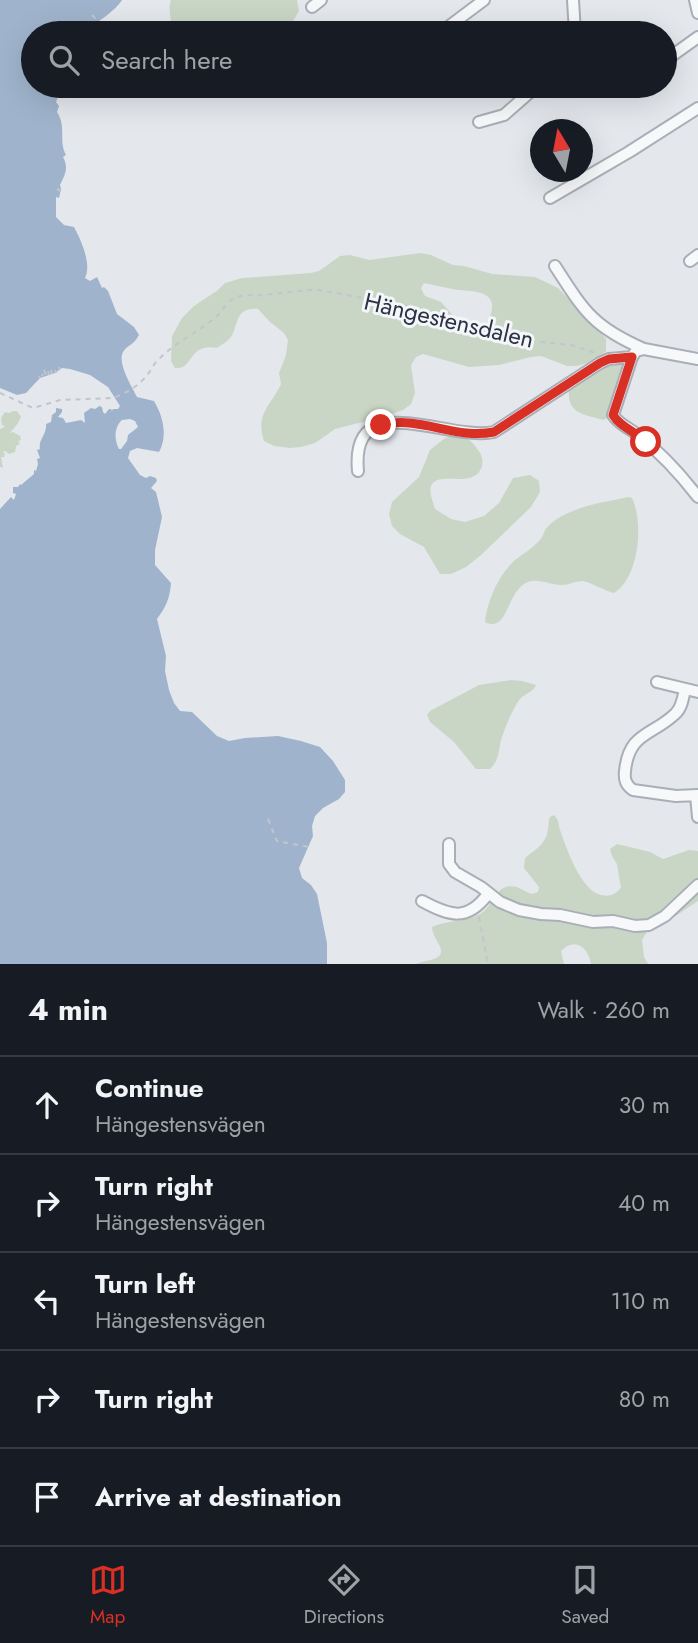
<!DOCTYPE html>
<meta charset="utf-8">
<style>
body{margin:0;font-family:Jost,sans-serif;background:#20242c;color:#f1f3f6}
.compass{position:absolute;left:530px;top:119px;width:63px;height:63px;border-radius:50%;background:#171b24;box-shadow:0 7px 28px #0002;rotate:350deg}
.stop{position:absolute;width:21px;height:21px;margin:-16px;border:5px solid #d93025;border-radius:50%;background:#fff}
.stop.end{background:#d93025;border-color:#fff;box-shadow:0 2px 7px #0008}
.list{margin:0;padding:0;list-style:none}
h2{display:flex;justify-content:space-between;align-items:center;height:91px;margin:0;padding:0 28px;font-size:30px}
h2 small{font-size:23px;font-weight:400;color:#9ea1a6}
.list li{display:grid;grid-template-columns:46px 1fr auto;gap:21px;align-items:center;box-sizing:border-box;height:98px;padding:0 28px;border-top:2px solid #363941}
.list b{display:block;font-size:26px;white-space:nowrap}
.list p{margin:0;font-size:23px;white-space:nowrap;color:#9ea1a6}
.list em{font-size:23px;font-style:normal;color:#9ea1a6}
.icon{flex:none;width:38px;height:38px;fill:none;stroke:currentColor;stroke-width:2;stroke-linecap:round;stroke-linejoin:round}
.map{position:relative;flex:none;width:698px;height:964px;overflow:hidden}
.search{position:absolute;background:#171b24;box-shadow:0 7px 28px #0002;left:21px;right:21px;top:21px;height:77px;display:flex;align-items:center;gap:18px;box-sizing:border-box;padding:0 24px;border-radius:38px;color:#9ea1a6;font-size:26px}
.sheet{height:581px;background:#171b24}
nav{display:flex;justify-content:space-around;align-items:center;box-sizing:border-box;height:98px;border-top:2px solid #363941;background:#171b24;font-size:19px;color:#9ea1a6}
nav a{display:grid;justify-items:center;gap:4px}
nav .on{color:#d93025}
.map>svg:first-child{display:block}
</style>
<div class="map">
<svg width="698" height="964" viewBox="0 0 698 964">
<rect width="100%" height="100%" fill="#e4e7ec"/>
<path fill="#c9d6c5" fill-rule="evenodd" d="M171 0H297L299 11 292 23 282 33H171C173 22 167 10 171 0Z
M421 253 431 255 453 265 464 266 492 274 535 277 558 288 601 333 606 339V351L597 359 584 364 576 366H567L541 356 531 357 499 365 469 367 423 354 416 357 411 365 415 393 411 404 403 410 382 417 335 429 315 443 301 447 290 448 274 446 264 441C255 413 271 406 281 384L279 373 286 355 288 340 284 333 270 322 258 309C235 307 239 324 231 337 228 341 221 345 217 348 188 342 194 370 175 368L171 361 172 336 182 318 194 306 218 290 225 283 242 278 311 273 319 271 340 256 350 255 369 260ZM424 283C435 285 446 288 457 290 469 291 494 290 492 308 491 317 488 322 482 328L475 327 457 320 441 302 425 296 421 288Z
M628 362 608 417 604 420C586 415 567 414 569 391 588 376 604 366 628 362Z
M13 411H17L21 417 18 423 10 433 13 432 20 436 21 440 18 441 20 444 16 446 15 452 9 454 5 451 3 452 5 454 4 457H1L3 468 0 467V429L3 428 5 426 2 425 1 418 5 412 9 413Z
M457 435C465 437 470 439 475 446 480 452 484 458 482 466 475 489 443 472 433 483 427 489 433 501 435 509L451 519 465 522 484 516 499 503 513 478 530 475 539 481 540 492 531 507 481 555 466 567 451 574H440L424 547 400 534 392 526 389 514 392 502 419 477 430 450 445 438Z
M628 497 632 498C644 523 639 578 614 593 605 591 590 582 583 581 575 581 569 585 561 585 550 585 539 578 528 582 506 590 509 634 485 622 487 601 499 574 515 560 524 553 533 548 540 540 542 537 544 534 545 530 549 524 559 517 566 514 586 504 607 502 628 497Z
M511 680 522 681 536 685C532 693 524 694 519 700 512 711 506 725 502 737 498 749 500 760 490 769H476L454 742 430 722 427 715 430 711 479 685Z
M554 815C559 820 558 823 560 830 566 847 581 891 601 895 610 897 614 895 621 888L617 864 612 856 610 849 617 844 650 852 663 859 689 850 698 851V901L671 919 647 932 642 940 644 957 648 964H591C588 947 575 937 561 951L564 964H416C422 961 428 961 434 959 451 952 432 940 432 927 447 920 465 922 480 914 491 908 495 890 506 887 516 884 523 891 532 894L538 892 539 887 524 868 525 858C535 850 547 843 548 829 549 825 548 821 550 817Z"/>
<path fill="#9fb4cc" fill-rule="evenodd" d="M0 0H122C114 13 86 31 73 33 60 35 46 33 33 33V86H62L56 102 59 106 57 112C67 128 58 140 66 155L63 157C69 168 65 175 60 185L61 189 59 198 56 197V217L64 225 74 227C81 240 92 264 85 278L90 281 97 277 102 288 104 287 108 291 117 314 134 327 139 335C134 345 127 345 123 352 117 363 132 387 137 397L154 401C163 416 168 436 159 452L137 448 130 451 128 458 140 475 146 478 150 476 156 478 157 481 151 488 156 492 162 517 155 550V565L171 583C170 598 166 607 157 619L166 656 165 671 169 690 174 703 180 711 192 712 217 736 229 741 245 738 278 736 301 741 320 747 333 761 345 780V792L339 799 323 808 315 816 312 826 313 836 299 868 302 878 311 885 317 894 327 943V964H0V509L11 497 14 500 16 494 13 493V487H18L20 484 21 485 34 474V470L36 471 38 464 37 459 40 458 37 450 40 449C38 439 47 435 46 424L51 422 52 415 56 412V408L62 409V412L58 417 63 418 66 423 81 420 85 423 84 413 91 408 95 409 101 405 100 407H102L103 412 105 414 109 409H111L112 411 113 409H118L120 406 108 387 90 375 70 369 62 368 55 373 40 378 26 393 17 395 0 388ZM130 419 135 421 138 427 128 435 127 441 121 449H119C114 440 114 427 122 420Z"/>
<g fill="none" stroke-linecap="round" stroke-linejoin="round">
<g stroke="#a9aeb7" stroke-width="14">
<path id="minor" d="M573 0 575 33
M695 0 698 13
M312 7 321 0
M440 33 484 0
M665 55H673L698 37
M479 122 504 115 537 86
M550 198 629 152 698 108
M690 261 698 255
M555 266C584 311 593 327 644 349
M698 359 644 349 636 351 632 357 613 415C619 425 630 428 639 436 661 453 681 475 698 497
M358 471C350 385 449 442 494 432L600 363 609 359 632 357
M657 682 698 692
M685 689C683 698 682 708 675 714 652 736 629 732 625 771 624 780 626 785 633 790L676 796 698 795
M696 795 698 817
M449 844V864L455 872 481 887 500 902 519 910 541 914 560 915 593 922 613 921 635 926 649 925 665 916 698 885
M422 901C450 916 467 922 488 894"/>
</g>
<path stroke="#c2c5cb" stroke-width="2" stroke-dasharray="5 5" stroke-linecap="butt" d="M92 15 98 21
M57 189 61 191
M59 367 60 370
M44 370 46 375
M51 370 52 374
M55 370 56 373
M48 371 49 375
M42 374 43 376
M39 376 40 378
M0 393 33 408 60 400 112 398C125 394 139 386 148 374 151 370 153 365 157 361 175 342 199 332 218 315 224 309 228 299 237 297 245 294 256 296 264 295 282 293 300 290 318 290L414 307 486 333 529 341 572 345 598 354
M268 819 277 841 309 847
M479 917 488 964"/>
<use href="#minor" stroke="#f7f8fa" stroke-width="10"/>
</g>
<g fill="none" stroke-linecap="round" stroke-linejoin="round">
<path stroke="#d93025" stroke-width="9" d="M381 425C418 415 456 440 494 432L600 363 609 359 632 357 613 415C620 427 636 432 646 442"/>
</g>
<g text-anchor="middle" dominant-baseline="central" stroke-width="6" stroke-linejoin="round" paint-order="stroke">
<g font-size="24" fill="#2b3445" stroke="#f4f6f9">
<text transform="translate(449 320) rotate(13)">Hängestensdalen</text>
</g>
</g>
</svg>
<svg class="compass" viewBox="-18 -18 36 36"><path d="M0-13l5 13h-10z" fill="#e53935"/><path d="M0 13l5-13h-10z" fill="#9ea1a6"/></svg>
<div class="stop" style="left:646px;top:442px"></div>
<div class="stop end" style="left:381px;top:425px"></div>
<div class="search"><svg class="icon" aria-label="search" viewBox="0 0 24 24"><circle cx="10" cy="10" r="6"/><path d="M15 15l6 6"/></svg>Search here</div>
</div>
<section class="sheet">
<h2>4 min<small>Walk · 260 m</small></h2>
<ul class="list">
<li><svg class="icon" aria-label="ahead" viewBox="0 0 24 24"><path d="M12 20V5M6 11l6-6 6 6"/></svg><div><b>Continue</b><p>Hängestensvägen</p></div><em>30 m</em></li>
<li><svg class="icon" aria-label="right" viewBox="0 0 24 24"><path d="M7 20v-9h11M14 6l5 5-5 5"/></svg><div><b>Turn right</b><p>Hängestensvägen</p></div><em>40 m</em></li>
<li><svg class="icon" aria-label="left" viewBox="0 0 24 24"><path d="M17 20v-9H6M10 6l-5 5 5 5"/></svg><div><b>Turn left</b><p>Hängestensvägen</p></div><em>110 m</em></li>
<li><svg class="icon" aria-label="right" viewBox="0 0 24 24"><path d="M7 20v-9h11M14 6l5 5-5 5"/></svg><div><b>Turn right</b></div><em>80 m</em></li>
<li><svg class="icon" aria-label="arrive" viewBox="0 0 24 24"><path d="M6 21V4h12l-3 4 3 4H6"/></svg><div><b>Arrive at destination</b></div></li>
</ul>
</section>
<nav>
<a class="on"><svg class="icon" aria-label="map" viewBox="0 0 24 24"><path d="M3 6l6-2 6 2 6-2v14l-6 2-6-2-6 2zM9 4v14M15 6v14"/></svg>Map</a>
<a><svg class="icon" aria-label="directions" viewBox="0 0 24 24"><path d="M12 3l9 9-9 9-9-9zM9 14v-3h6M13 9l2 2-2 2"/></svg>Directions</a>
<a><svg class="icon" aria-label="saved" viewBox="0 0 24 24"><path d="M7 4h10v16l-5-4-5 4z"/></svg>Saved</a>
</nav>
